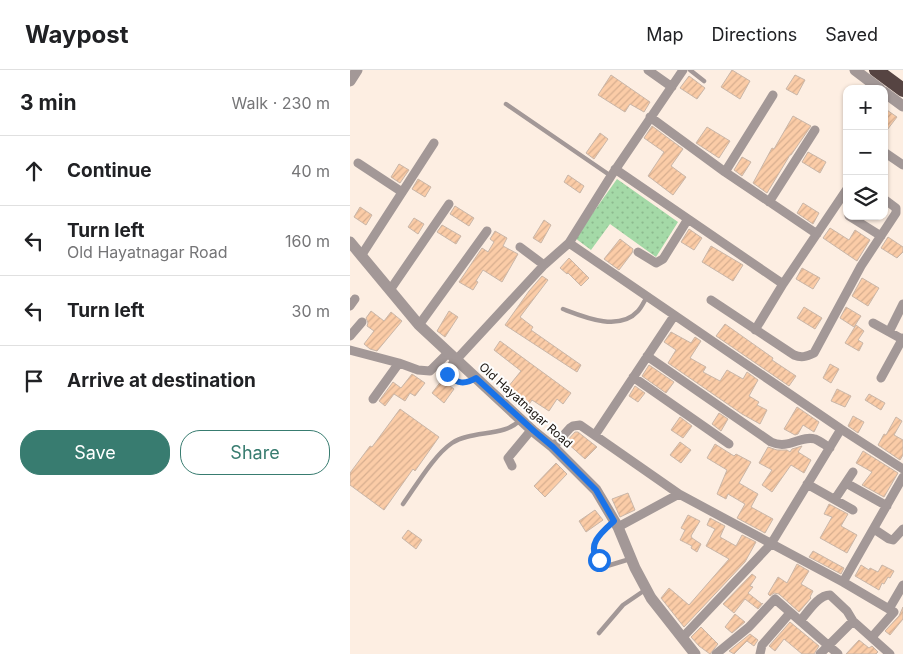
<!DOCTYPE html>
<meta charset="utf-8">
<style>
body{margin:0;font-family:Inter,sans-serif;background:#f6f6f6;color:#202124}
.controls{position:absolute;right:15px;top:15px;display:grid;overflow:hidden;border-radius:10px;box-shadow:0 1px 4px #0004}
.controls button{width:45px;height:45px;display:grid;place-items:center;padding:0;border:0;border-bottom:1px solid #e0e0e0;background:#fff;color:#202124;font:25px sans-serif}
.stop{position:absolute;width:15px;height:15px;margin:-11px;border:4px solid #1a73e8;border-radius:50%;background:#fff}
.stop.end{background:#1a73e8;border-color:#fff;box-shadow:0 1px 5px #0008}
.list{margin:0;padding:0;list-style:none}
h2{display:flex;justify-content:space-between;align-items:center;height:65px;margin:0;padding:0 20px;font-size:21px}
h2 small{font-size:16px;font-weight:400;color:#757577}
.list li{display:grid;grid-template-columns:32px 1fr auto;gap:15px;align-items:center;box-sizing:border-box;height:70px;padding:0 20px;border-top:1px solid #e0e0e0}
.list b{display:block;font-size:19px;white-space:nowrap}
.list p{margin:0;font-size:16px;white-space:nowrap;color:#757577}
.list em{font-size:16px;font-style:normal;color:#757577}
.actions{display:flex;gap:10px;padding:15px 20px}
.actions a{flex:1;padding:11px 0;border:1px solid #387c70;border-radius:20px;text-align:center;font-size:18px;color:#387c70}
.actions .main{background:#387c70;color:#fff}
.icon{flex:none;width:28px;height:28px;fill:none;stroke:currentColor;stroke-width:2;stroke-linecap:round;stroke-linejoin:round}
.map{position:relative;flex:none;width:553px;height:584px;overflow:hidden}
header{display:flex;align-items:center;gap:30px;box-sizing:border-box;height:70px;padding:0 25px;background:#fff;border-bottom:1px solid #e0e0e0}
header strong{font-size:24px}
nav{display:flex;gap:28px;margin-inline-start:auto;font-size:18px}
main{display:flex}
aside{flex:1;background:#fff}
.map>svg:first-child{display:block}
</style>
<header>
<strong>Waypost</strong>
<nav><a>Map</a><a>Directions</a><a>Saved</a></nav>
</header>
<main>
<aside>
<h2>3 min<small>Walk · 230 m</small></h2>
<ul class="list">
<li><svg class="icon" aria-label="ahead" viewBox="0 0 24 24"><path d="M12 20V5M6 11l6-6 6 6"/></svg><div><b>Continue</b></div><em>40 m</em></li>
<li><svg class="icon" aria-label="left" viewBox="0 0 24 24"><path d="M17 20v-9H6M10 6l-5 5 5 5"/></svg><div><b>Turn left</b><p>Old Hayatnagar Road</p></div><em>160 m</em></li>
<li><svg class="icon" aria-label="left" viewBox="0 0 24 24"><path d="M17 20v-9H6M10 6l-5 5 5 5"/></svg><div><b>Turn left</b></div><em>30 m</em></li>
<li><svg class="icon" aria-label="arrive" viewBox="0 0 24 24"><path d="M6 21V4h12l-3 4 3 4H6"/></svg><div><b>Arrive at destination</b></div></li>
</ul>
<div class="actions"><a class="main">Save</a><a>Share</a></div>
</aside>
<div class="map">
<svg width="553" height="584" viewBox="0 0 553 584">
<defs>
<pattern id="park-dots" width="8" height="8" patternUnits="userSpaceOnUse" patternTransform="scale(1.25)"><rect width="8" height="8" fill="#a4d9a7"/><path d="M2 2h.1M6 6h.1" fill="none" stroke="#8db98f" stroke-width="1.8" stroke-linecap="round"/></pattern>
<pattern id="building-hatch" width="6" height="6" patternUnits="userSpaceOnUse" patternTransform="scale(1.25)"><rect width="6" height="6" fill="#fbcca7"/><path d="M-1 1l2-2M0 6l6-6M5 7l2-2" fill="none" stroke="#d7ae8f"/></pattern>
</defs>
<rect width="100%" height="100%" fill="#fdeee2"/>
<path fill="url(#park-dots)" d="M267 109 328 152 306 187 260 154 241 180 225 168Z"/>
<path fill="url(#building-hatch)" stroke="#c9b6a8" d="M382 0 400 11 390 29 371 17Z
M261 5 300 32 294 42 280 34 275 42 248 25Z
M445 5 455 10 447 25 436 19Z
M339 6 355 18 347 29 330 18Z
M534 38 547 47 534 64Z
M443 46 461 56 441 85H440L417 123 403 113 422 78 424 79Z
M302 56 333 79 321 96 336 107 323 125 298 106 314 82 294 68Z
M357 57 380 71 369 88 346 73Z
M250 63 258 69 244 89 236 83Z
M458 82 476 92 470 103 452 92Z
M392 87 401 92 392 106 384 100Z
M49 94 59 100 50 113 41 107Z
M218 105 234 116 230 123 214 112Z
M68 109 81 117 75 127 62 119Z
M453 133 469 143 463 154 447 143Z
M105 136 124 148 119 156 100 144Z
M10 137 22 145 16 155 4 147Z
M64 148 74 154 68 164 58 157Z
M194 150 201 155 191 173 183 168Z
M92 155 111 166 106 174 87 162Z
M480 158 499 170 505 160 520 170 507 191 473 168Z
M339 159 352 168 344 180 331 172Z
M145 161 157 168 153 176 168 184 152 212 133 200 126 211 128 212 123 220 109 212 132 178 138 182 144 172 140 169Z
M538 167 553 177V182L547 188 531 178Z
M270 169 283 179 282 183 269 200 254 189Z
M361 176 393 195 383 211 352 192Z
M219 188 239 208 231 216 218 203 217 204 210 198Z
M452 198 470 208 463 219 446 209Z
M192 206 198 210 170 247 183 257 181 260 231 295 227 302 155 255 179 221Z
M512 208 529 218 518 236 502 226Z
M454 237 472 248 465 259 447 248Z
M496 237 511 246 504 257 490 248Z
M21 241 34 251 41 242 52 251 27 281 20 279 14 274 24 261 17 256 18 253 16 248Z
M99 241 108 247 95 267 87 261Z
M375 254 423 288 422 290 446 306 439 316 366 266Z
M506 255 514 261 508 270 513 273 509 281 495 273Z
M321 262 341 273 345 267 351 271 340 288 356 297 353 302 370 311 377 300 393 309 397 302 408 310 399 326 409 332 407 335 417 340 410 354 392 344 318 293 326 280 314 272Z
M150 271 221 323 213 334 207 329 199 341 182 330 175 340 161 330 162 328 154 322 171 301 144 280Z
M480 294 489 299 481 313 473 308Z
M299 295 324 312 316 323 292 306Z
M62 304 75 313 65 326 60 323 55 331 44 324 35 336 29 331 43 312 51 318Z
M92 310 104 319 94 333 82 323Z
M285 316 295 323 288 332 279 326Z
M487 319 501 326 495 337 481 331Z
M519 324 535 333 531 340 515 330Z
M447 337 469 352 464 362 453 355 448 364 445 365 434 359Z
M50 339 89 367 65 401 63 399 34 440 0 415V403L20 376 22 377Z
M369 343 378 349 371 361 362 354Z
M503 346 514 352 508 363 498 356Z
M330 347 342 356 333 368 321 360Z
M546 347 552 351 544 365 553 370V385L550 390 528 375 534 364 536 365Z
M225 362H228L247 377 235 389 216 372Z
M330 372 341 380 331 393 320 385Z
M365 374 384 386 386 384 401 392 389 413 408 424 401 437 423 449 415 463 387 448 395 434 378 424 376 429 367 424 377 400 357 388Z
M452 376 448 382 461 390 454 403 441 395 422 422 412 415 422 400 409 393 418 377 427 380H437L440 382 442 379Z
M513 381 548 403 534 427 512 415 522 402 506 393Z
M206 393 217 404 195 427 184 416Z
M278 423 285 440 270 447 262 429Z
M479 434 498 444 491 456 507 465 497 483 470 468 482 447 474 444Z
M245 440 253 450 236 462 229 451Z
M338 445 350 451 341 466 342 468 351 474 347 482 341 478 342 476 330 470 335 460 331 458Z
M360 448 375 456 370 467 386 476 392 465 406 472 395 492 334 557 311 528 319 518 339 535 379 489 356 476 365 459 357 455Z
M58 460 72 470 66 479 52 468Z
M463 481 494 498 491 504 459 487Z
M447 494 459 501 451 514 463 521 460 527 461 528 449 542 429 524 424 523 420 526 418 524 428 507 437 513Z
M511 495 519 500 520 498 528 502 532 495 544 501 540 508 538 507 534 514 532 513 529 520 505 506Z
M402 504 406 507 400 516 403 517 398 523 412 534 413 533 408 539 395 529 384 543 373 534Z
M553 537V549L540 565 535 561 549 546Z
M385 544 395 552 382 563 375 557Z
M440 552 469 576 464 584H452L434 569 425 581 419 576Z
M351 557 368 574 360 584 349 576 341 567Z
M400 564 408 570 404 576 397 571 384 584 379 581Z
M509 570 519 578 522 576 528 582 526 584H496Z"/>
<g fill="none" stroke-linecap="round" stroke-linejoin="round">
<path stroke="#a39897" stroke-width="4.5" d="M340 0 354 11
M156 34 261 106
M213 239C234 247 269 262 288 241 292 237 294 231 297 227
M103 288 97 300V305C107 314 113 315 125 309
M53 434C66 416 84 385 102 373 122 360 155 367 170 350
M263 452C249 464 230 484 257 496L280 489
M249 563 273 535 295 520"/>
<path stroke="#a39897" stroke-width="9" d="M298 0 322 17
M300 47 375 102 467 164
M534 82 553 95
M8 93 52 122
M265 99 433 214
M375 102 423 25
M419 132 465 60
M499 146 531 166
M219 173 491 359 553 399
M170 177 194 195
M288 182 306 193 313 189 338 149
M11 186 84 73
M40 220 99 134
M361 230 444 285C451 288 456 287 464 283L511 196 546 143V138L534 129
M0 236 5 229
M523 253 552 269
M69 255 137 161
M405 260 433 214 497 119
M539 262 553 234
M0 266 12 252
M0 280 49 293 68 300 80 301 98 283
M297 286 421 372C439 380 450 365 465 369 470 371 475 375 480 378
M106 290 194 195 219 173 261 106 333 0
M283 307 379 374
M531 308 553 268
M23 329 49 293
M245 365 324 246
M203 377 220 358 223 356 230 355 329 424 493 512 544 542 522 567
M162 396 158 388 182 359
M496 413 537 436
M457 414 503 440
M485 429 503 402
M268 457 329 424
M524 459 539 469 543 470 553 459
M493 512 553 407
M539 539 553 515
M450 551C458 542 468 525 480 525L497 541 503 551
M332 568 421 474 491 359
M366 584 399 557 425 529 488 584
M410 584 412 575 440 543
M470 584 503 551 540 584"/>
<path stroke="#a39897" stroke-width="11" d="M505 0 530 19
M0 11 7 0
M534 22 553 36
M0 172 69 255 183 361 203 377 246 420 268 457 285 498 301 528 345 584"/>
<path stroke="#564442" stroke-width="14" d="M526 0 553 20"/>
</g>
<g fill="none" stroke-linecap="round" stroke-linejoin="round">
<path stroke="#1a73e8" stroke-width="6" d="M97 304C108 314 114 315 126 308L184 361 203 377 246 420 264 451C253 461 235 475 249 490"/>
</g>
<g text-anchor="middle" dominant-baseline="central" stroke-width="4" stroke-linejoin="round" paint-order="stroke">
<g font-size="12" fill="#1a140f" stroke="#fefefe">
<text transform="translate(176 335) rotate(42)">Old Hayatnagar Road</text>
</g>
</g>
</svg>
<div class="controls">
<button>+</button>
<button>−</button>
<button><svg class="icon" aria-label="layers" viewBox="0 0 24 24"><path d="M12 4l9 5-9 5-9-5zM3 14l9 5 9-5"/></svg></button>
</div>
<div class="stop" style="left:249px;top:490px"></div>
<div class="stop end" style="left:97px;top:304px"></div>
</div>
</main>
